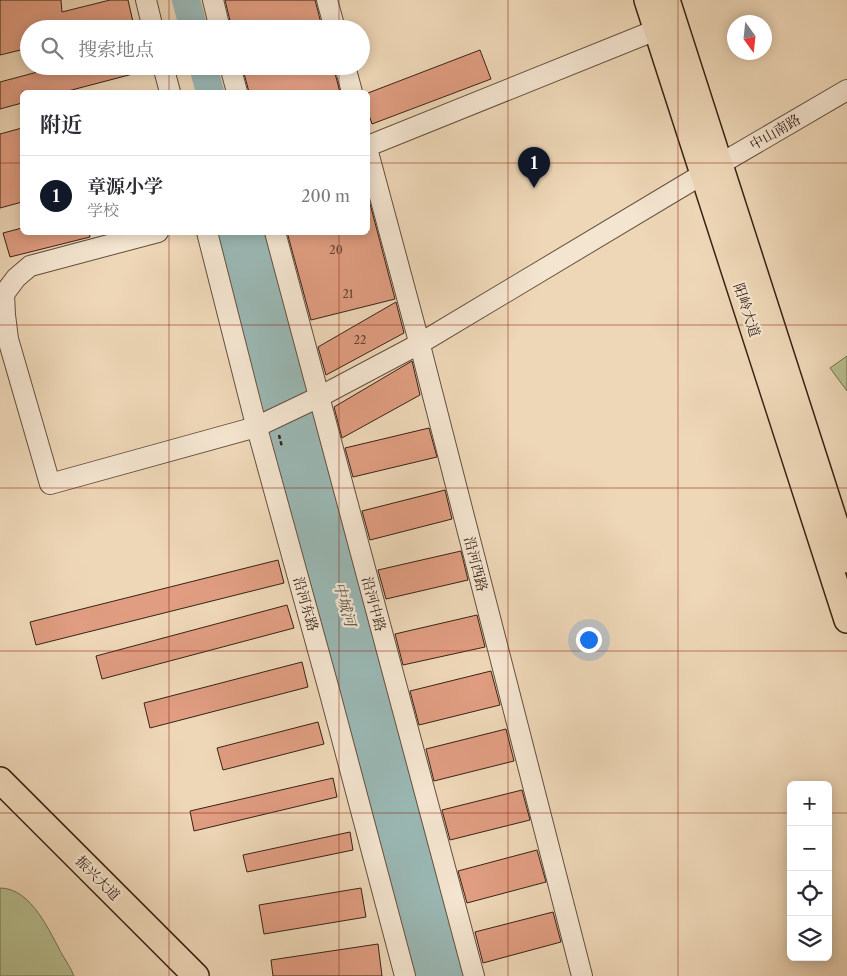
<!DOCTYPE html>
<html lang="zh">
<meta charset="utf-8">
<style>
body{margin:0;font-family:"Libre Caslon Text","Noto Serif SC",serif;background:#f2f2f3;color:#2b2b33}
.controls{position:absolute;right:15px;bottom:15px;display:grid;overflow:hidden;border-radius:8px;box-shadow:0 2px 12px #0003}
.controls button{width:45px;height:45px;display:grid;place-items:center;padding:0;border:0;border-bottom:1px solid #e1e1e2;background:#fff;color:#2b2b33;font:25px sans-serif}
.compass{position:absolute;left:727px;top:15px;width:45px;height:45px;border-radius:50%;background:#fff;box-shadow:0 2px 12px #0003;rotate:165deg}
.you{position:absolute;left:588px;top:639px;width:18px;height:18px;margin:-12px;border:4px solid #fff;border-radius:50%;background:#1a73e8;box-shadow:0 0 0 8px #1a73e833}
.badge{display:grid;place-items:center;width:32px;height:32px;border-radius:50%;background:#111827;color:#fff;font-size:16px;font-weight:700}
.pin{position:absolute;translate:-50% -41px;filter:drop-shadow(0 1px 2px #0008)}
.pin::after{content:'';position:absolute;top:26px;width:18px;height:15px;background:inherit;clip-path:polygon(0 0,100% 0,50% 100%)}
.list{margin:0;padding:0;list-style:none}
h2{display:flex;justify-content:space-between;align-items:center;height:65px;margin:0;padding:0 20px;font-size:21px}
h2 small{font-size:16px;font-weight:400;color:#7c7c81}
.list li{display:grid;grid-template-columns:32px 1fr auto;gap:15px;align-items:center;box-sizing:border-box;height:80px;padding:0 20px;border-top:1px solid #e1e1e2}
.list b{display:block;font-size:19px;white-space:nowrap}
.list p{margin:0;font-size:16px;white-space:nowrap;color:#7c7c81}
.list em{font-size:16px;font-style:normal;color:#7c7c81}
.icon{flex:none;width:28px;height:28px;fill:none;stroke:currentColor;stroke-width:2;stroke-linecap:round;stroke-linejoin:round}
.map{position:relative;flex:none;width:847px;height:976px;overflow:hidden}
.search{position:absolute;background:#fff;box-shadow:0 2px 12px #0003;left:20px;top:20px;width:350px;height:55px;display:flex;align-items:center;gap:12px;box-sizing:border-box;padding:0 18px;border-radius:28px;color:#7c7c81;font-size:19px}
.panel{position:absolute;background:#fff;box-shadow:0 2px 12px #0003;left:20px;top:90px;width:350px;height:145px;border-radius:8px}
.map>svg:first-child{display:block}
</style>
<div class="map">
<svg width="847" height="976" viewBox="0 0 847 976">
<rect width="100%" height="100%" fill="#eed7b7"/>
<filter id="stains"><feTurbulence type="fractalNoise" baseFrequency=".004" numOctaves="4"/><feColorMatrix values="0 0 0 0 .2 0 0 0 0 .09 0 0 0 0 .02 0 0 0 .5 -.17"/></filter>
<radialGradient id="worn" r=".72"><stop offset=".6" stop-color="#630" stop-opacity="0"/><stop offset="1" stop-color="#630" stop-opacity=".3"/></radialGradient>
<path fill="#b7be8f" stroke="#777053" d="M847 356V391L830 368Z
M0 888C32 888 50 933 63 956 67 962 71 969 74 976H0Z"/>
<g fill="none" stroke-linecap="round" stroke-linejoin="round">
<path stroke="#9ab8b4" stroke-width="28" d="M186 0 194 29
M203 66 210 92
M231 232 428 976
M255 232 450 976"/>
</g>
<path fill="#e09d81" stroke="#372217" d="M0 0H61L62 12 110 0H128L133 22 106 29H29V48L0 55Z
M225 0H315L322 27 316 29H232Z
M480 50 491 79 372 124 368 112V93Z
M60 66H148V70L64 92H22V103L0 109V82Z
M242 66H333L340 92H249Z
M22 128V202L0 208V134Z
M368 196 395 299 311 320 287 232H368Z
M22 228V232H89L90 237 10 257 3 233Z
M396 302 404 333 326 375 318 347Z
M412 361 420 395 342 438 334 407Z
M429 428 437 457 353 477 345 448Z
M445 490 452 519 370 540 362 511Z
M461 551 468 580 386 599 378 570Z
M278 560 284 583 36 645 30 622Z
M287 605 294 628 102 679 96 656Z
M477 615 485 647 403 665 395 634Z
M302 662 308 687 150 728 144 703Z
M491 671 500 705 419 725 410 691Z
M318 722 324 744 223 770 217 748Z
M506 729 514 761 434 781 426 749Z
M333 778 337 797 194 831 190 811Z
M522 790 530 820 450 840 442 810Z
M350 832 353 850 247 872 243 855Z
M537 850 546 882 467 903 458 871Z
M361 888 366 917 264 934 259 905Z
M553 912 561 942 483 963 475 932Z
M378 944 382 976H273L271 960Z"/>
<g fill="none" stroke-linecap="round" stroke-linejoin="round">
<g stroke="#654f3f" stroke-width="22">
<path id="minor" d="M146 0 153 29
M213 0 220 29
M327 0 335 29
M163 66 170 92
M230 66 237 92
M345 66 352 92
M368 146 656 30
M368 152 422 353 582 976
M158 232 30 266 16 278 4 294 5 315 8 339 50 484 256 427 319 397 419 344 703 174 847 90
M207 232 254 417 329 690 405 976
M275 232 474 976"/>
</g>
<g stroke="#372217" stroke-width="28">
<path id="major" d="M647 0 847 620
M667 0 847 560
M0 780 196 976"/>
</g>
<path stroke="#372217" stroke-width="2.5" stroke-dasharray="4 2.5" stroke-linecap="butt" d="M279 435 282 447"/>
<use href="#minor" stroke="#f4e5d0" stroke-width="20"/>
<use href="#major" stroke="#eed7b7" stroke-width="25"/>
</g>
<path fill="none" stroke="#8f2418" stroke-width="1" stroke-opacity="0.55" d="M169 0V29M339 0V29M508 0V976M678 0V976M169 66V92M339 66V92M0 163H22M368 163H847M169 232V976M339 232V976M0 325H847M0 488H847M0 651H847M0 813H791M828 813H847"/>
<g text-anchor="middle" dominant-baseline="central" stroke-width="4.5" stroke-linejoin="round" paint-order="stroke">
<g font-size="11" fill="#614132">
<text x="336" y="250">20</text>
<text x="348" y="294">21</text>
<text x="360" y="340">22</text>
</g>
<g font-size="14" fill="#372217" stroke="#f4e5d0">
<text transform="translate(775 132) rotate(-30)">中山南路</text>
<text transform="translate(747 310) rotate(72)">阳岭大道</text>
<text transform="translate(476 564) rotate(76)">沿河西路</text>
<text transform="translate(306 604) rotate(74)">沿河东路</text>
<text transform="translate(374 604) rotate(75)">沿河中路</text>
<text transform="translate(98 878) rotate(45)">振兴大道</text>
</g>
<g font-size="15" font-style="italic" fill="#554f46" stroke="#f4e5d0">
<text transform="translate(345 604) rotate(75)">中城河</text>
</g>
</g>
<rect width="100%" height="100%" filter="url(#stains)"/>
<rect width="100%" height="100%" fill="url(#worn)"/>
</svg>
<div class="controls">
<button>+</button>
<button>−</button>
<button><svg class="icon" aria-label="locate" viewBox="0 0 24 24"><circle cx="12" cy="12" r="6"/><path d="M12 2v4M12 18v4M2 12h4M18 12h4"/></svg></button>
<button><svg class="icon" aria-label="layers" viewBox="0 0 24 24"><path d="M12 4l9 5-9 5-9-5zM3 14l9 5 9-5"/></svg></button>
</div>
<svg class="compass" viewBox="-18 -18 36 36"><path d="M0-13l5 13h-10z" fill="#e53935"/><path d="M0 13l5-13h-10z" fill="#7c7c81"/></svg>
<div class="you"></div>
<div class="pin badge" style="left:534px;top:188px">1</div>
<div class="search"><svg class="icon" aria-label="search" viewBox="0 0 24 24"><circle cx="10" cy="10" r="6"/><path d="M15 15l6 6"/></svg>搜索地点</div>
<section class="panel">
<h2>附近<small></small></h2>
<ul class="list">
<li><span class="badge">1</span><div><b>章源小学</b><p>学校</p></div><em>200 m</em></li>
</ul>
</section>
</div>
